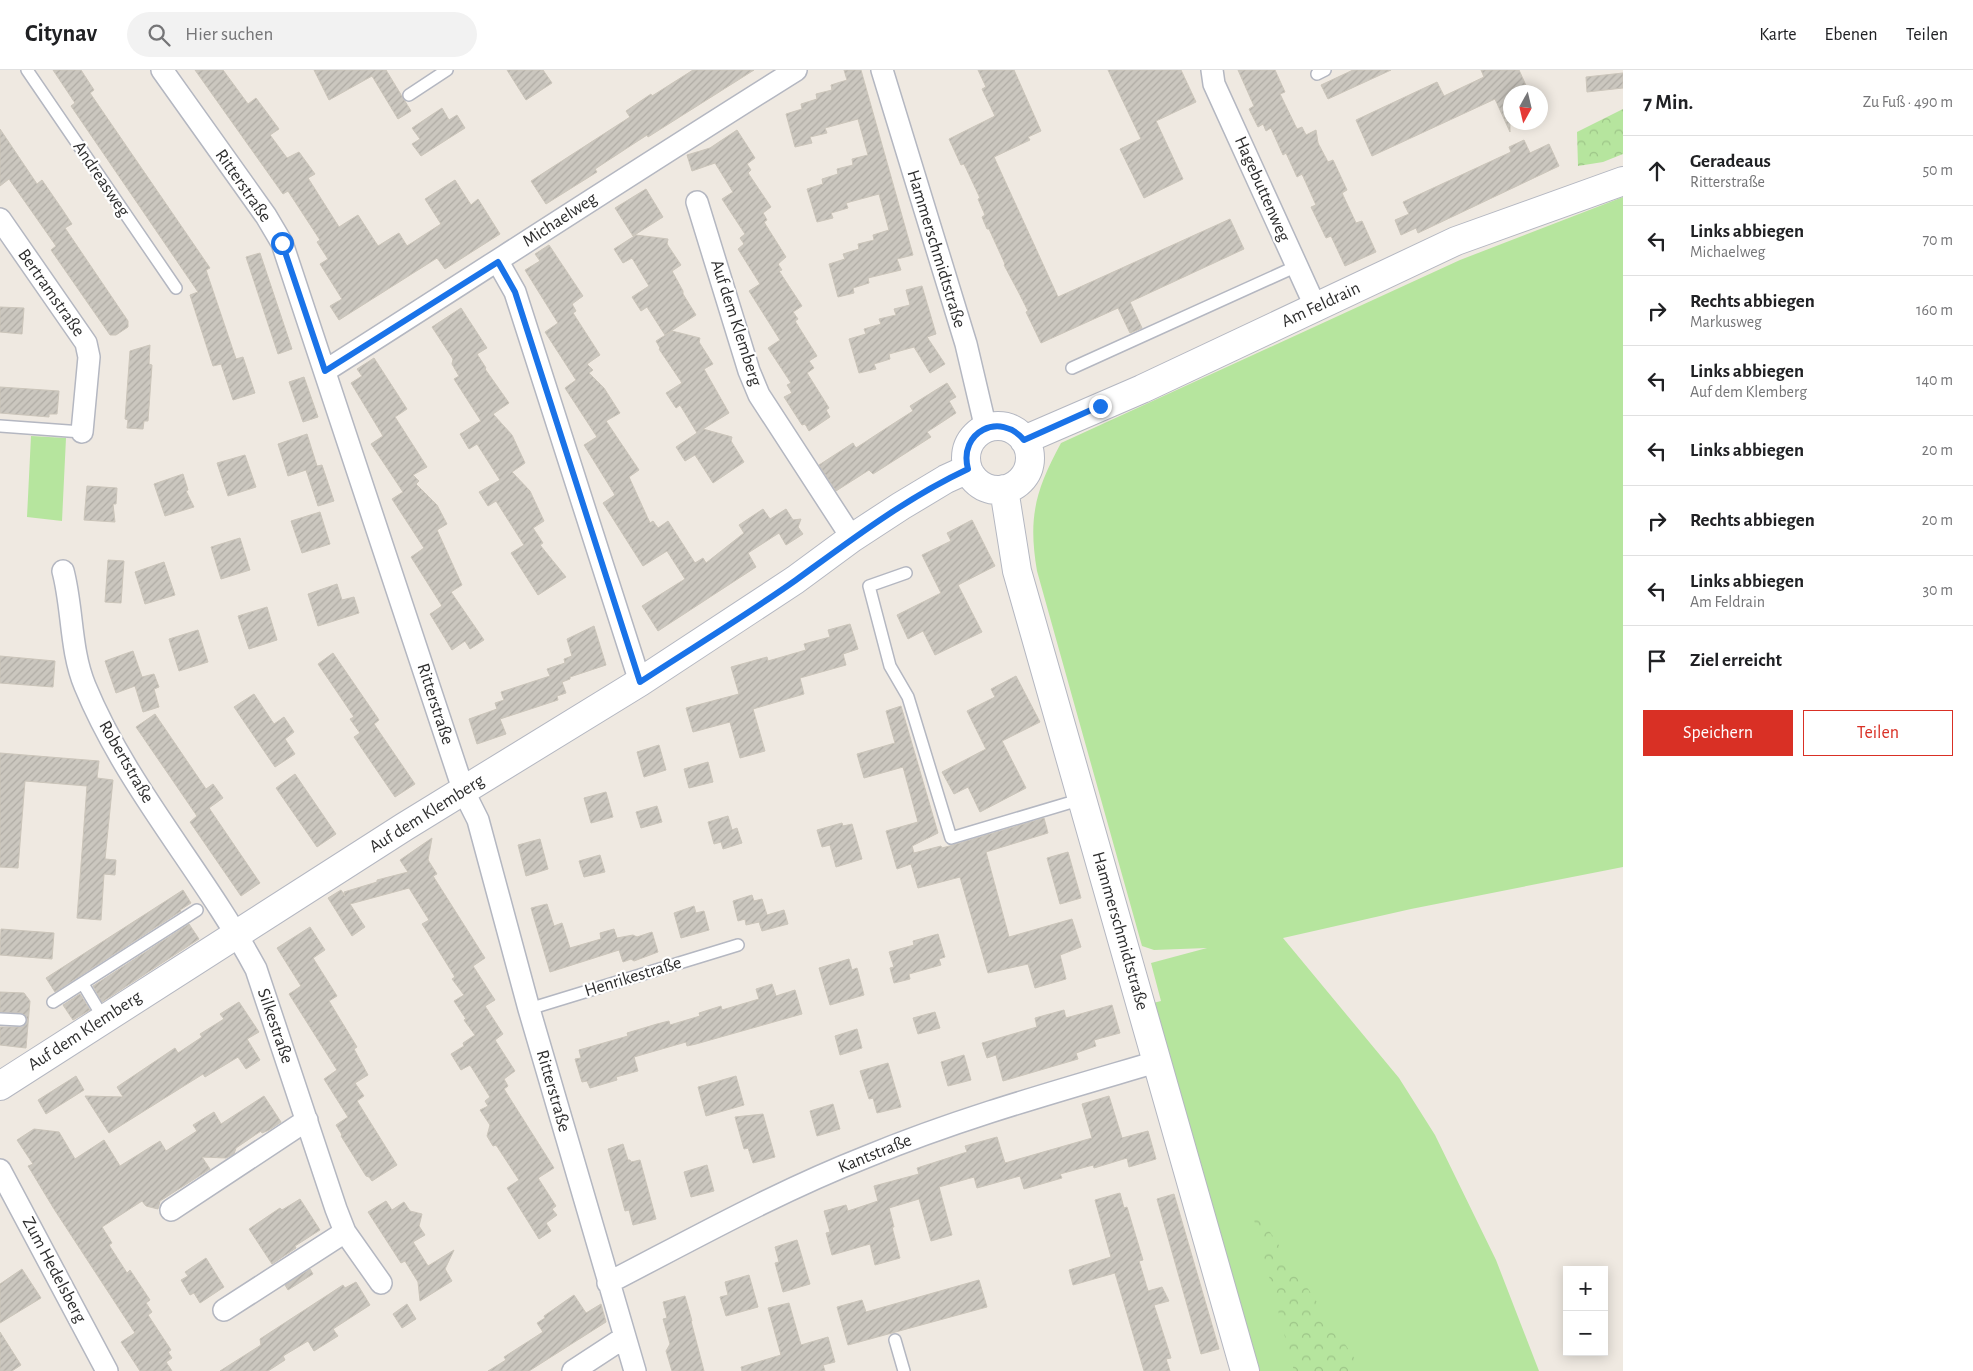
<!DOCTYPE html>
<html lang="de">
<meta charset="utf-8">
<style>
body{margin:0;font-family:"Alegreya Sans",sans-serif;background:#f2f2f2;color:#202124}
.controls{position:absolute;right:15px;bottom:15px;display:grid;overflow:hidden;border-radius:0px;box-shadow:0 2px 12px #0003}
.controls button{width:45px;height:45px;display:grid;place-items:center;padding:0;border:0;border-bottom:1px solid #e0e0e0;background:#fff;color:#202124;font:25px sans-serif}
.compass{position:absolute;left:1503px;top:15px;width:45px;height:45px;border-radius:50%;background:#fff;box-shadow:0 2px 12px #0003;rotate:188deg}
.stop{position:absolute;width:15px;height:15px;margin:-11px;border:4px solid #1a73e8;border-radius:50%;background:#fff}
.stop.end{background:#1a73e8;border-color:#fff;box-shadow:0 1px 5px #0008}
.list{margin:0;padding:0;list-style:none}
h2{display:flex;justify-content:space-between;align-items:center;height:65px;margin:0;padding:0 20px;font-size:21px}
h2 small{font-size:16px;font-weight:400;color:#757577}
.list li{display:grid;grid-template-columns:32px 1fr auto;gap:15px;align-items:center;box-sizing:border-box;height:70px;padding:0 20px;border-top:1px solid #e0e0e0}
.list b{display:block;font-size:19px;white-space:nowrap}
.list p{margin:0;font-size:16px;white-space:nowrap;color:#757577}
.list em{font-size:16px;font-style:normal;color:#757577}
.actions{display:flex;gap:10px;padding:15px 20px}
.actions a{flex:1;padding:11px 0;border:1px solid #d93025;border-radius:0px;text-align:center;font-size:18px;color:#d93025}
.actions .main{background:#d93025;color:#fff}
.icon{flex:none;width:28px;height:28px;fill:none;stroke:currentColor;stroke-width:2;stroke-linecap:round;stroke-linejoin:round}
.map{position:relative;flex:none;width:1623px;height:1301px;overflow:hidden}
header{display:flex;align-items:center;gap:30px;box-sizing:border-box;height:70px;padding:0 25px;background:#fff;border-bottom:1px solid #e0e0e0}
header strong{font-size:24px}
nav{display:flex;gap:28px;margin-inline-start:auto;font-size:18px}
.search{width:350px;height:45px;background:#f2f2f2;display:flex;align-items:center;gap:12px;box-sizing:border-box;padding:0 18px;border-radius:28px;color:#757577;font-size:19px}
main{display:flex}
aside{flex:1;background:#fff}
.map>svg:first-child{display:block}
</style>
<header>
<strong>Citynav</strong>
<div class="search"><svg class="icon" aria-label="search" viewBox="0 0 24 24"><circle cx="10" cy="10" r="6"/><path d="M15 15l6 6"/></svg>Hier suchen</div>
<nav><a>Karte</a><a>Ebenen</a><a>Teilen</a></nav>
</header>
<main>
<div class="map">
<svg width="1623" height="1301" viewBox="0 0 1623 1301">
<defs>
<pattern id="forest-crowns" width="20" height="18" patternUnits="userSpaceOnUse" patternTransform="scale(1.25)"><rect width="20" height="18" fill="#b6e59e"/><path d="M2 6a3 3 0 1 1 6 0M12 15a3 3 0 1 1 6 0" fill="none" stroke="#9dc588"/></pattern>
<pattern id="building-hatch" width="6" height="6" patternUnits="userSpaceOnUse" patternTransform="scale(1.25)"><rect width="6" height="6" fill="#cbc7bf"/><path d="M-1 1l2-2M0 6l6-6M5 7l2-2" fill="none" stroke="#afaba4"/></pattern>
</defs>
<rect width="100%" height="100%" fill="#efe9e1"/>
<path fill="#b6e59e" d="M1623 127V797L1411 839 1283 868 1399 1008 1435 1065 1496 1190 1539 1301H1260L1153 933 1161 931 1151 893 1207 878 1154 880 1142 876 1037 501C1028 448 1035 421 1061 373L1460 190Z
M31 366 66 368 62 451 27 447Z"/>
<path fill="url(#forest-crowns)" d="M1623 39V84L1603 92 1578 96 1577 62Z
M1252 1142 1270 1162 1363 1301H1294Z"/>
<path fill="url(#building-hatch)" stroke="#cbc5ba" d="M53 0H81L94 20 90 23 210 198 206 200 236 289 243 287 255 323 233 330 221 294 213 296 190 225 198 222 71 36 75 33Z
M195 0H223L248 34 256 28 279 59 270 65 287 88 299 82 315 104 308 108 339 157 358 145 378 176 399 163 407 176 441 154 425 129 455 110 471 135 478 129 500 164 445 199 437 188 339 250 330 236 342 229 320 194 328 189 317 172 320 170 288 121 283 124Z
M314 0H386L411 41 398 49 372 6 329 30Z
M507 0H543L552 13 526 30Z
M693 0H754L648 67 647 65 595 99 597 102 546 134 531 111 630 47 626 41 651 24 652 26Z
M844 0H861L913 185 897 189 901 200 868 208 869 213 853 218 854 223 838 227 829 194 845 189 843 184 859 179 858 174 874 170 873 165 889 160 879 124 846 133 848 138 831 143 833 148 817 152 807 119 823 114 822 109 838 104 837 99 853 95 852 89 868 85 858 49 825 58 827 63 810 67 812 73 795 77 786 44 802 39 801 34 817 29 816 24 832 20 831 15 847 10Z
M978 0H1014L1041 61 1028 67 1030 70 994 87 1058 227 1230 149 1244 179 1130 232 1142 258 1130 263 1118 238 1041 273 1026 242 1028 241 1020 225 1004 195 1005 194 989 159H987L982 147 985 145 978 129 980 128 964 94 961 95 949 69 995 46 982 19 986 17Z
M1108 0H1181L1196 32 1156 51 1183 109 1144 128 1120 79 1141 69Z
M1238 0H1275L1285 22 1280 24 1297 59 1302 57 1306 65 1316 60 1318 73 1328 92 1333 90 1347 120 1342 123 1356 153 1362 151 1376 182 1345 196 1331 166 1326 168 1311 137 1316 135 1302 104 1297 107 1286 83 1283 85 1271 58 1266 61 1263 54 1258 57 1249 39 1254 36Z
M1353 0H1391L1328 29 1321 15Z
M1481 0H1519L1529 22H1510V62L1495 29 1372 86 1356 50 1437 12 1444 26 1484 7Z
M1623 3V18L1587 22 1586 7Z
M442 38 449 50 457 45 465 58 421 86 412 74 420 69 412 58Z
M0 59 37 114 42 110 62 139 72 154 65 158 128 251V257L116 265H110L51 180 56 176 9 109 0 116Z
M737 60 755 88 747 94 751 100 748 103 771 137 763 143 767 150 764 152 786 187 778 194 782 200 779 201 802 236 793 242 798 249 795 251 817 286 809 291 814 298 807 303 829 338 826 340 830 347 809 361 805 354 802 355 784 327 792 323 787 315 791 313 768 278 780 270 749 221 760 214 738 179 744 174 740 168 745 164 722 129 733 122 715 93 692 101 687 85 710 78Z
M1524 70 1530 83 1549 74 1559 96 1418 163 1416 158 1401 165 1395 150 1409 144 1403 132 1511 82 1509 77Z
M646 119 663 147 633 166 615 138Z
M636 165 668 169 667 174 681 195 672 201 683 221V224L696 245 665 265 647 237 641 241 632 227 649 216 632 188 623 193 614 179Z
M549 175 583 226 572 234 576 241 573 243 600 285 587 294 593 300 589 303 604 318 620 343 606 351 639 400 629 407 650 453 653 451 658 458 668 451 695 493 703 488 706 493 744 463 739 455 763 439 770 449 786 439 793 450 801 449 798 457 803 464 786 475 779 463 748 483 756 497 658 561 642 536 685 509 667 481 643 496 603 433 615 425 584 375 597 367 565 318 576 310 545 262 558 253 525 200 540 191 535 184Z
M260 183 292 279 278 284 246 187Z
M922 216 936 264 927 267 945 294 930 303 914 277 889 284 890 289 874 294 876 299 859 303 849 269 866 264 864 259 881 254 879 249 896 245 894 239 910 235 906 220Z
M0 237 24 238 22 264 0 262Z
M461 238 487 278 477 284 486 298 485 299 509 333 493 344 512 365 525 393 512 402 530 421 544 451 533 458 543 473 540 475 566 507 538 525 511 483 524 475 496 431 488 436 479 422 500 410 477 374 469 379 460 364 481 351 454 309 459 306 452 294 453 289 432 257Z
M672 261 700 268 699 272 713 294 704 299 729 343 703 359 732 367 731 371 744 392 713 413 695 385 685 391 676 377 697 363 680 335 676 338 666 323 682 313 659 279 660 278 656 271Z
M150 275 149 294 152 295 148 351H144L143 359 127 358 128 350 125 349 130 281Z
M374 288 407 339 395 347 427 397 413 405 419 411 416 414 437 435 447 454 437 460 462 515 451 522 484 570 470 579 465 571 452 580 430 544 442 536 411 487 424 478 392 429 403 422 371 374 383 366 351 313 362 306 357 299Z
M304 307 318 347 303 352 289 312Z
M947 313 956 327 949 331 956 343 927 362 931 367 873 404 869 400 836 421 819 395 853 373 856 378 885 359 913 341 910 336Z
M0 317 59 321 57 344H49V347L0 343Z
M307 364 317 396 322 395 334 431 318 436 306 400 288 406 278 374Z
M245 385 256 417 228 426 217 393Z
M183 404 188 420 186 421 194 437 165 446 154 414Z
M87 416 117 418 116 434H113L115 452 84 450Z
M320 442 330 474 302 483 291 451Z
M972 450 995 496 958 515 982 562 935 585 923 561 908 569 897 545 941 523 922 485 951 471 947 463Z
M240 468 250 500 221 509 211 477Z
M108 490 124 491 121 533 105 532Z
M164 492 175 525 145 534 135 502Z
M337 514 342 530 354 527 359 543 318 556 308 524Z
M267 537 277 570 249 579 238 546Z
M850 554 858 579 843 584 846 595 800 608 804 624 753 639 765 681 740 688 730 652 693 662 686 638 739 624 731 597 767 587 768 591 806 580 804 574 830 567 828 560Z
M594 556 606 595 570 607V609L562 612 566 623 557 626 558 630 500 649 506 664 477 674 469 649 497 639 495 633 504 630 501 622 550 606 547 599 565 593 564 589 572 586 567 569Z
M198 560 208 592 179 601 169 569Z
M133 581 142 607 154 604 159 617 154 619 159 637 143 642 135 616 116 623 105 591Z
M333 583 379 650 374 654 415 714 395 727 354 667 360 663 350 649 354 647 318 594Z
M0 586 55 591 53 617 0 613Z
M1016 606 1040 652 1002 671 1026 718 980 742 968 717 954 724 942 702 986 679 967 641 995 627 991 619Z
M254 624 274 654 284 647 294 662 285 669 295 684 275 697 234 637Z
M901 636 938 763 912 776 914 783 941 776 942 778 953 775 1044 748 1048 763 986 782 1009 867 1072 849 1081 877 1060 885 1066 909 1035 918 1028 894 988 903 960 807 918 818 911 794 897 799 886 761 918 752 903 697 864 708 857 684 895 673 886 641Z
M155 644 206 719 213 714 223 728 209 738 260 813 241 826 190 752 197 746 136 657Z
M659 675 666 700 644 707 637 682Z
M0 683 99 691 97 708 113 710 105 789 116 790 115 805 104 804 101 850 77 848 87 716 25 711 18 798 0 797Z
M708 692 713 712 689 718 684 699Z
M295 704 336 764 317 777 276 718Z
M606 722 613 747 591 753 584 728Z
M657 736 662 752 641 758 636 742Z
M728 746 732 760 737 758 742 773 723 779 721 772 714 774 708 752Z
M842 753 843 756 852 754 862 789 836 797 830 775 822 777 817 760Z
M432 768 428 790 437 804 433 806 485 888 473 896 495 930 485 936 503 964 495 970 515 1001 504 1009 508 1016 504 1019 554 1098 538 1108 556 1136 552 1139 557 1145 546 1153 551 1161 539 1169 507 1118 519 1110 496 1075 493 1076 487 1066 490 1055 480 1040 488 1036 485 1031 490 1027 470 995 461 1000 451 984 464 976 463 973 475 965 464 950 466 949 454 931 464 925 452 909 455 907 422 854 429 850 409 818 350 834 365 857 352 866 328 828 341 820 345 826 344 822 377 812V810L408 802 400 790Z
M540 769 548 799 526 806 518 775Z
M1068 782 1081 828 1060 834 1047 788Z
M600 785 605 802 584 807 579 791Z
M183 820 191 833 180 840 181 841 55 922 46 908Z
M752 825 754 831 762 829 767 845 784 840 788 854 762 861 759 852 746 855 745 849 738 851 733 831Z
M547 834 554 856 562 853 570 878 601 869 600 863 614 859 617 868 633 865 637 867 652 862 658 882 634 891 631 889 623 892 619 880 550 902 531 838Z
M694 836 696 843 704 841 709 860 681 868 674 843Z
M189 854 199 869 102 932 93 916Z
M310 857 325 880 313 888 337 926 329 931 357 977 354 979 368 1005 355 1013 364 1026 357 1031 397 1095 372 1111 369 1107 366 1106 341 1066 342 1065 336 1055 348 1047 324 1009 337 1000 289 924 301 916 277 878Z
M1 859 54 863 52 889 0 885Z
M938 864 945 887 939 889 941 895 909 904 910 909 894 913 890 898 894 897 889 882 914 875 913 871Z
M849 889 852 900 857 898 864 925 830 935 819 898Z
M772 914 776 926 795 920 802 944 696 974 687 976 686 972 634 987 638 1001 616 1007 617 1010 590 1018 587 1011 582 1012 575 989 581 988 579 980 628 966 627 963 657 954 669 951 670 955 700 946 699 943 721 936 722 940 759 929 756 919Z
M0 922 24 923 30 931 26 978 0 975V957H23L27 950 26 946 21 943 0 942Z
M80 924 90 940 73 950 63 935Z
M239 932 259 962 247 969 260 990 246 999 238 987 205 1007 203 1004 109 1063 85 1026 123 1027 117 1017 175 978 178 983 202 967 200 964 224 949 220 944Z
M1112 935 1120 963 1094 970 1096 976 1076 983 1078 989 1003 1011 996 985 987 988 982 973 1037 957 1035 948 1064 940 1066 948Z
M935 942 940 958 918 964 913 948Z
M857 959 862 978 840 985 835 966Z
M964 985 971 1010 948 1016 941 992Z
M888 993 901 1037 877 1043 873 1028 869 1029 860 1001Z
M76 1006 84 1020 46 1044 38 1030Z
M736 1006 744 1035 706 1046 698 1017Z
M264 1026 281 1052 269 1060 262 1063 261 1061 236 1078 234 1084 226 1088 202 1087 210 1099 160 1131 158 1139 146 1136 142 1131 102 1157 112 1173 109 1175 127 1203 130 1200 150 1230 146 1233 152 1242 148 1245 171 1280 168 1282 172 1288 166 1292 172 1301H140L121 1272 135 1263 54 1139 28 1096 33 1094 17 1070 34 1059 59 1062 75 1089 104 1070 120 1096 160 1071 166 1081 197 1061 193 1055 214 1042 221 1054Z
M1109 1026 1122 1068 1148 1061 1156 1089 1129 1097 1127 1088 1094 1098 1093 1095 1060 1104 1062 1108 1024 1119 1020 1106 977 1118 974 1107 939 1117 952 1165 931 1171 919 1129 889 1138 894 1157H892L900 1188 875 1195 870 1174 832 1185 826 1163 830 1162 824 1141 846 1135 848 1141 878 1131 874 1116 919 1104 917 1098 967 1082 965 1076 997 1067 1005 1093 1092 1068 1082 1034Z
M833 1034 840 1059 817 1066 810 1041Z
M763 1044 775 1087 753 1093 748 1078 744 1079 735 1047Z
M623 1074 628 1090H630L631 1092 640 1090 656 1149 633 1155 629 1140 625 1141 608 1079Z
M707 1095 714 1121 691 1127 684 1102Z
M1120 1123 1124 1138 1127 1137 1143 1190 1139 1191 1148 1221 1162 1217 1169 1231 1154 1235 1171 1288 1166 1289 1170 1301H1144L1115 1203 1073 1215 1069 1200 1111 1187 1095 1130Z
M1174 1124 1219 1279 1201 1284 1157 1129Z
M300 1129 320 1160 295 1176 296 1178 272 1194 249 1159 280 1138 282 1140Z
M386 1131 392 1140 404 1132 410 1141 422 1144 419 1156 425 1165 413 1172 428 1196 454 1180 445 1199 452 1211 420 1231 418 1212 405 1191 401 1193 368 1142Z
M797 1170 810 1214 783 1222 775 1193 779 1192 775 1177Z
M206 1188 224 1217 200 1233 194 1223 190 1225 181 1210 188 1206 185 1202Z
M22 1199 41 1228 0 1253V1214Z
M310 1199 313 1204 288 1220 285 1215Z
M749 1205 758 1237 726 1246 720 1227 728 1225 725 1212Z
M979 1210 987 1237 848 1275 837 1237 862 1230 866 1242Z
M356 1212 370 1235 333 1259 338 1266 314 1281 308 1271 283 1286 285 1290 268 1301H220L261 1275 260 1269 343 1215 345 1218Z
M574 1225 586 1243 601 1234 606 1252 529 1301H488L506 1290 504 1287 543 1262 537 1253 545 1248 544 1246Z
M685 1226 692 1251H691L704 1301H672L666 1281 670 1274 663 1249 667 1248 663 1232Z
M789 1233 801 1275 828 1267 835 1292 823 1295 825 1301H742L741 1297 781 1285 768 1238Z
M407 1234 416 1249 402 1258 393 1244Z
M0 1262 21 1295 12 1301H0Z"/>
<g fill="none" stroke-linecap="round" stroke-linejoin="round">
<g stroke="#b4b7c1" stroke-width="14">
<path id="service" d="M27 0 176 218
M1317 4 1325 0
M409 25 447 0
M1072 298 1297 196
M0 356 82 362
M906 503 869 516 890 596 908 627 951 768 1082 729
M83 914 104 949
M53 932 197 840
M529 939 738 875
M0 949 20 950
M895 1270 904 1301"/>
</g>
<g stroke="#b4b7c1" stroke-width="24">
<path id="minor" d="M162 0 266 146 282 173 464 722 478 750 529 939 635 1301
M882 0 966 274 986 359
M1212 0 1214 14 1316 238
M697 132 749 301 759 325 852 468
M0 149 86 273 89 287 82 362
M498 192 515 222 640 612
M325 301C482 201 638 99 796 0
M63 501C73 539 70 580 85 616 127 718 204 802 256 899L336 1139 345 1162 381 1213
M0 1100 107 1301
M171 1140 307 1050
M608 1213C693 1169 777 1122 866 1087 960 1048 1058 1021 1156 992
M224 1240 345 1162
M573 1301 625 1267"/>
</g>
<g stroke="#b4b7c1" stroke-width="30">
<path id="tertiary" d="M966 388a32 32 0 1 1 64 0a32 32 0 1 1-64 0Z
M1024 370 1142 319 1456 171 1623 111
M1004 419 1017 501 1245 1301
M0 1016 404 757 640 612 795 510 852 468 901 436 946 409 968 399"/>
</g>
<use href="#service" stroke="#fff" stroke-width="11"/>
<use href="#minor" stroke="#fff" stroke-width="21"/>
<use href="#tertiary" stroke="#fff" stroke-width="28"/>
</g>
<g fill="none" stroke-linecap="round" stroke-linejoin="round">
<path stroke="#1a73e8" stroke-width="6" d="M282 173 325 301 498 192 515 222 640 612C692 578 745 546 796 510 851 470 906 428 968 399 958 362 1000 341 1024 370L1100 336"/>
</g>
<g text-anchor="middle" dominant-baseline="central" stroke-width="4.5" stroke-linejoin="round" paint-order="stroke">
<g font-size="18" fill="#2e2e2e" stroke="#fff">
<text transform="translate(101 109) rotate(56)">Andreasweg</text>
<text transform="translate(243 116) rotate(55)">Ritterstraße</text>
<text transform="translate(1262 119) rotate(66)">Hagebuttenweg</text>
<text transform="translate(560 150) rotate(-33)">Michaelweg</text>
<text transform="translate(936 179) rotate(73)">Hammerschmidtstraße</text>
<text transform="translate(51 223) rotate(55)">Bertramstraße</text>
<text transform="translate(1321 235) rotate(-25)">Am Feldrain</text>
<text transform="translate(736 253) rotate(72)">Auf dem Klemberg</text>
<text transform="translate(435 634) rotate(72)">Ritterstraße</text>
<text transform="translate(126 692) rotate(60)">Robertstraße</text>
<text transform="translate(427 744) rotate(-32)">Auf dem Klemberg</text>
<text transform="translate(1120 861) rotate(74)">Hammerschmidtstraße</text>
<text transform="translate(633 907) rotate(-17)">Henrikestraße</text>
<text transform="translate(275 956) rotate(71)">Silkestraße</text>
<text transform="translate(85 961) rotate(-33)">Auf dem Klemberg</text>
<text transform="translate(553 1021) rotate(74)">Ritterstraße</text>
<text transform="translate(875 1084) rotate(-22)">Kantstraße</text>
<text transform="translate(54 1200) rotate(62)">Zum Hedelsberg</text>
</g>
</g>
</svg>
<div class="controls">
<button>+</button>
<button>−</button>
</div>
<svg class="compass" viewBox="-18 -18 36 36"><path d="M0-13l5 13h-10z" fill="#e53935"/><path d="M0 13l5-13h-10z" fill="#757577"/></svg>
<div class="stop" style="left:282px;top:173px"></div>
<div class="stop end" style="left:1100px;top:336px"></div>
</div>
<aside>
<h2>7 Min.<small>Zu Fuß · 490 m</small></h2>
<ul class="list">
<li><svg class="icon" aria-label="ahead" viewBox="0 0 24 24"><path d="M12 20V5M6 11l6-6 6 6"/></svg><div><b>Geradeaus</b><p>Ritterstraße</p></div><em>50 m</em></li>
<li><svg class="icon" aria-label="left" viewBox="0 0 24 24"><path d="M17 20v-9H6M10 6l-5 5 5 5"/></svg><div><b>Links abbiegen</b><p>Michaelweg</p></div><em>70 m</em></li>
<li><svg class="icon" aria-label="right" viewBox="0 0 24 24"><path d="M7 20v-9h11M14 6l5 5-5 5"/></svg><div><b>Rechts abbiegen</b><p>Markusweg</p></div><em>160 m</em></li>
<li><svg class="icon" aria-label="left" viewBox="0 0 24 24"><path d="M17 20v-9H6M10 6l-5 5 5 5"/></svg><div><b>Links abbiegen</b><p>Auf dem Klemberg</p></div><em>140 m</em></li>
<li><svg class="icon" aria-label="left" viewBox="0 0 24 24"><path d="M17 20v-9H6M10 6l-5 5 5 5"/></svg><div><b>Links abbiegen</b></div><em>20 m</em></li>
<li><svg class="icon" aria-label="right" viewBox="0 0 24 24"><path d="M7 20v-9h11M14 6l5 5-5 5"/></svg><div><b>Rechts abbiegen</b></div><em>20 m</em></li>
<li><svg class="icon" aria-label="left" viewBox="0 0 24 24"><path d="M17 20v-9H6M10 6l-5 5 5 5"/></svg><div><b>Links abbiegen</b><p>Am Feldrain</p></div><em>30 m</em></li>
<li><svg class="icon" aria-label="arrive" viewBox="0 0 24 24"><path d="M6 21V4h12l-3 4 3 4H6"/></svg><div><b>Ziel erreicht</b></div></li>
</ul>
<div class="actions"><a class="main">Speichern</a><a>Teilen</a></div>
</aside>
</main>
